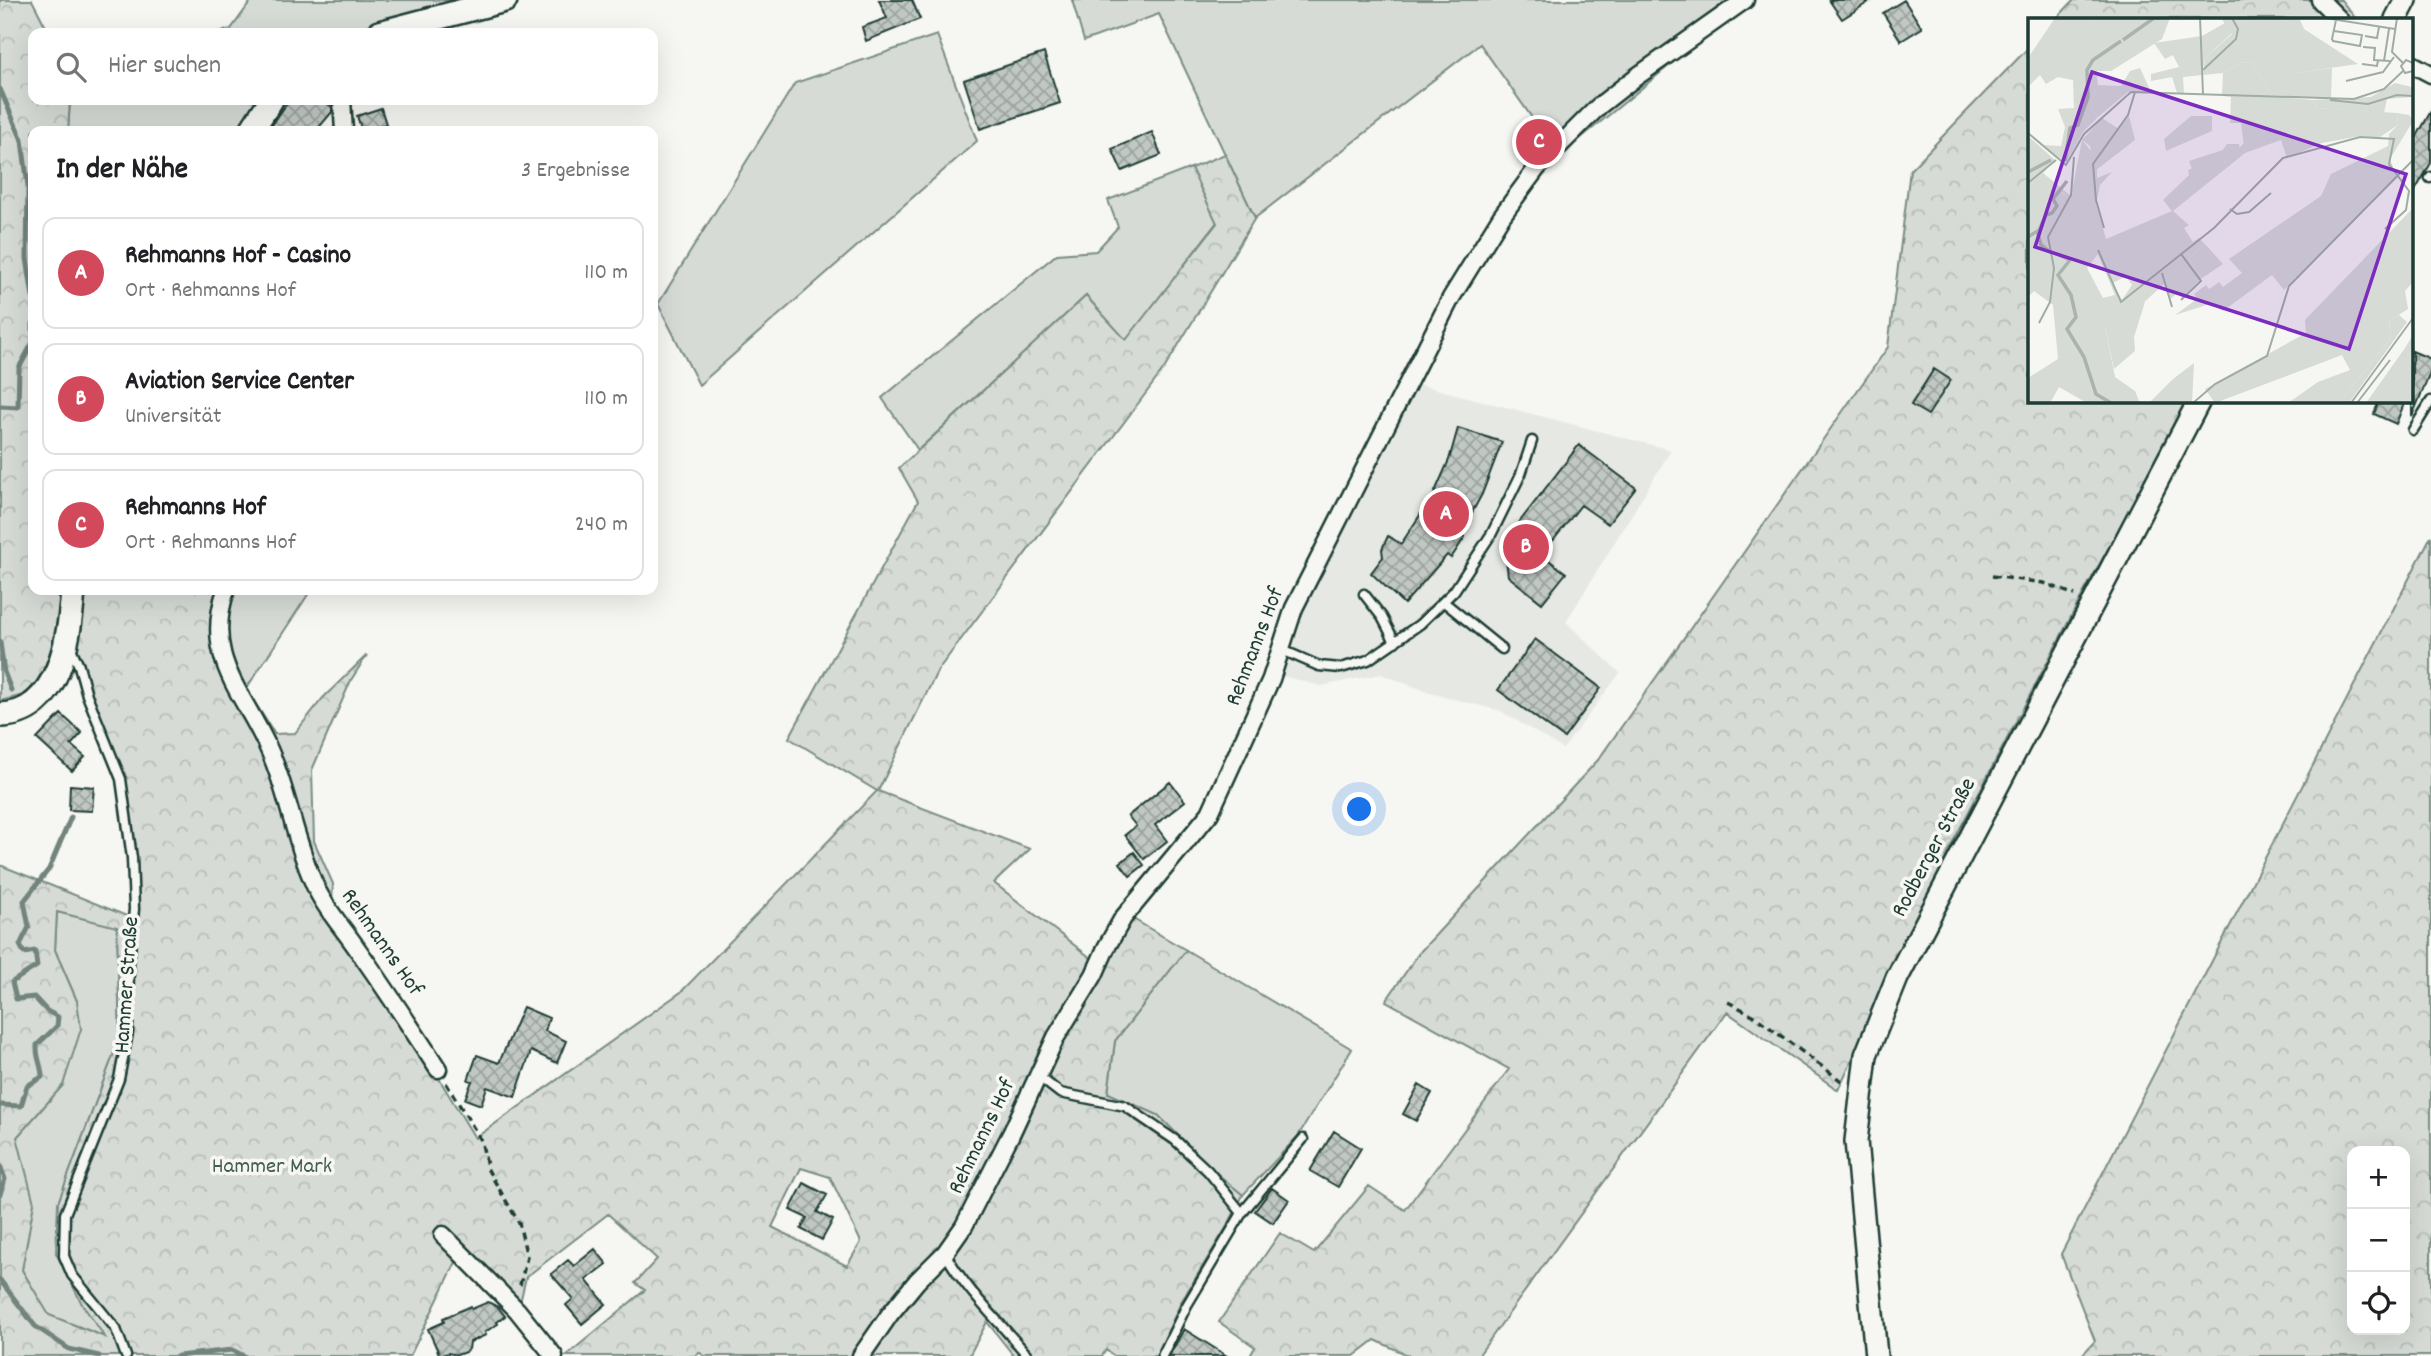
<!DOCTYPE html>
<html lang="de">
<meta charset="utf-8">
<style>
body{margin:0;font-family:Dekko,sans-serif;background:#f2f2f2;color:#202124}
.controls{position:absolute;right:21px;bottom:21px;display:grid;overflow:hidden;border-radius:14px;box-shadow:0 7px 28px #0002}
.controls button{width:63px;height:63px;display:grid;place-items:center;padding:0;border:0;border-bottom:2px solid #e0e0e0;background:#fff;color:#202124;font:35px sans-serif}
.you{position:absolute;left:1360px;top:810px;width:24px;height:24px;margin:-18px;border:5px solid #fff;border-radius:50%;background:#1a73e8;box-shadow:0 0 0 10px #1a73e833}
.badge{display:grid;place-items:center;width:46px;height:46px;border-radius:50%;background:#d1495b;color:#fff;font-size:23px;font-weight:700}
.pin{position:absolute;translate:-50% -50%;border:4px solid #fff;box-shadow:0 2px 7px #0006}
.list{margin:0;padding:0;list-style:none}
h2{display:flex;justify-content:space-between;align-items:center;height:91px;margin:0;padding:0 28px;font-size:30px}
h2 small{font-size:23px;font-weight:400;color:#757577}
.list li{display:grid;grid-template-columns:46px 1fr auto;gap:21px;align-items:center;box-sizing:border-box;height:112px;margin:0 14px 14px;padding:0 14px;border:2px solid #e0e0e0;border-radius:14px}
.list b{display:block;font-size:26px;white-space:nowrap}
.list p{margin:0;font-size:23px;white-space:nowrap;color:#757577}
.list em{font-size:23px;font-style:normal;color:#757577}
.icon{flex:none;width:38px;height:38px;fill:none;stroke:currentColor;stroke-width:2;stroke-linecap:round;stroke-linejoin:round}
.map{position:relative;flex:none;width:2431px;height:1356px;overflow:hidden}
.search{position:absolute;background:#fff;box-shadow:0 7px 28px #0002;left:28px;top:28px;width:630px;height:77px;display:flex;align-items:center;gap:18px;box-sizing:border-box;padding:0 24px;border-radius:14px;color:#757577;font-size:26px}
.panel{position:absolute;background:#fff;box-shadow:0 7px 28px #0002;left:28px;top:126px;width:630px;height:469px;border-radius:14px}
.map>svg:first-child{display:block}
</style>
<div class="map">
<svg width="2431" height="1356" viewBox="0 0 2431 1356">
<defs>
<pattern id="forest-crowns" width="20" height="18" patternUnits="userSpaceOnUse" patternTransform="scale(1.75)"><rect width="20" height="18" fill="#d6dbd6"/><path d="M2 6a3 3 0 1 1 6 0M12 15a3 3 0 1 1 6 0" fill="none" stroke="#b7bdb8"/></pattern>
<pattern id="building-cross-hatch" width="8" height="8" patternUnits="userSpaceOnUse" patternTransform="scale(1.75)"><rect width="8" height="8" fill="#c1c8c3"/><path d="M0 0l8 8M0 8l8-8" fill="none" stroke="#9ca49f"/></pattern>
</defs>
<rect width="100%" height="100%" fill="#f6f6f2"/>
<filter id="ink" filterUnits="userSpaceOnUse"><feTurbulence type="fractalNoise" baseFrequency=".0143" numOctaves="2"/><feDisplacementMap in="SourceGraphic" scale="14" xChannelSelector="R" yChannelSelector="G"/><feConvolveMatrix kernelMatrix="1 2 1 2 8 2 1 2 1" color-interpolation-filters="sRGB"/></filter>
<g filter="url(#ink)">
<path fill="#e6e8e4" d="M1413 383 1671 450 1566 622 1620 673 1563 749 1501 711 1434 694 1381 674 1321 686 1278 675 1300 605Z"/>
<path fill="#d6dbd6" stroke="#7a8c85" stroke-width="2" d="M252 0H454L457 4 347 33H214L231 29Z
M1072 0H1749L1559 156 1480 44 1255 218 1159 14 1084 41Z
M937 35 977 141 699 385 658 304 795 83Z
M70 100H256L238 131H68Z
M1191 168 1217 222 1126 341 1086 296 918 450 882 398 1057 254 1096 251 1118 227 1108 200Z
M230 590H311L246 689 224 646Z
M57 912 117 926 120 1037 58 1203 82 1304 106 1337 48 1315 22 1270 26 1238 17 1137 63 1085 77 1001 55 950Z
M1186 950 1352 1049 1298 1136 1243 1195 1215 1172 1158 1115 1108 1093 1115 1041Z"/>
<path fill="url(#forest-crowns)" stroke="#7a8c85" stroke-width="2" fill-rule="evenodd" d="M0 0H32L49 33H33V100H70L68 131H33V590H60C59 619 52 682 22 695 15 698 7 699 0 701Z
M2074 0H2341L2356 19H2056Z
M2030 46V401H2190L2083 594 1954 840 1838 1090 1727 1012 1478 1356H1410L1375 1340 1354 1356H1250L1255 1347 1219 1322 1280 1233 1314 1253 1369 1186 1405 1210 1509 1069 1386 1001 1419 953 1598 760 1888 347 1910 170Z
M1225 154 1255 218 1164 369 938 670 878 791 1030 849 994 883 1100 965 1128 916 1186 950 1115 1041 1108 1093 1158 1115 1215 1172 1243 1195 1229 1223 1181 1302 1157 1356H1114L1106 1350 1102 1356H1014L987 1322 969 1356H704L699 1352 696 1356H566L645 1290 635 1283 657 1259 608 1214 526 1277 517 1316 458 1258 410 1356H0V865L134 919 126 791 77 654 80 590H231L224 646 246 689 275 734 295 733 323 698 367 655 351 680 312 770 314 841 333 884 331 918 392 1001 475 1138 681 992 877 791 789 738 918 501 899 468 1086 296 1126 340 1217 223 1191 168ZM57 912 117 927 120 1037 58 1203 56 1253 82 1304 105 1337 49 1315 22 1270 34 1203 17 1137 63 1085 81 1029 77 1001 55 950ZM801 1168 830 1177 861 1242 847 1266 772 1227Z
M2431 536V1356H2081L2095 1341 2061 1254ZM2405 1151V1330H2352V1151Z"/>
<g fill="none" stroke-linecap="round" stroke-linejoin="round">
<path stroke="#72847d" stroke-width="5" d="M0 89 22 140 28 186 27 258 33 297
M0 406 18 407 19 368 33 342V324
M0 642 4 672 11 690
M0 1105 21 1106 27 1086 42 1077C42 1065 36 1058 37 1045L57 1026 58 1017 47 1011 34 997 16 999 12 982 37 966 35 951 24 953 20 945 29 927 24 901 49 869 71 817
M0 1165 5 1179 0 1194
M0 1280 35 1326 69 1349 99 1356
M178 1356 232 1350 244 1356"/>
</g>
<path fill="url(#building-cross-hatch)" stroke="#1f3d34" stroke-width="2" d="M879 0H912L920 19 866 41 862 27 887 18Z
M1829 0H1872L1842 19Z
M1904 0 1922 28 1901 41 1883 13Z
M1044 53 1060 103 980 129 964 80Z
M289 100H323L332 107V112L316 131H268Z
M381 108 386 124 362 131 357 116Z
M2431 111V163L2412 196V145Z
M1152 132 1161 155 1122 171 1112 149Z
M2412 351 2431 359V371L2412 416Z
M1934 369 1951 380 1928 415 1911 405Z
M2379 401H2405L2396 424 2374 414Z
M1458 428 1502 442 1482 494 1461 533 1465 537 1451 558 1447 555 1404 604 1371 573 1383 557 1382 549 1388 536 1401 544 1434 494 1449 460Z
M1579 445 1636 488 1608 524 1581 505 1542 555 1566 573 1542 603 1508 576 1504 542Z
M1535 639 1601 688 1564 738 1498 690Z
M61 714 82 733 71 745 85 757 72 771 37 739Z
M1170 782 1185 801 1155 825 1167 841 1144 859 1125 835 1136 826 1128 816Z
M70 785 94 787 92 811 69 810Z
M1134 852 1144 865 1130 876 1120 863Z
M523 1007 549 1018 545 1031 566 1041 557 1063 531 1051 515 1097 487 1087 481 1105 465 1099 472 1081 468 1080 477 1055 499 1063Z
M1419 1085 1432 1093 1416 1121 1403 1114Z
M1334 1131 1361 1148 1338 1187 1310 1171Z
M804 1183 827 1195 817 1212 833 1220 822 1240 801 1229 807 1218 790 1210Z
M1272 1188 1289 1200 1273 1223 1255 1211Z
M595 1249 607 1264 586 1280 606 1304 582 1324 566 1305 573 1299 551 1274 568 1260 574 1266Z
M488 1302 498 1307 505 1316 497 1322 498 1324 485 1332 486 1335 470 1342 469 1349 465 1352 457 1355 448 1353 440 1356 428 1329 444 1322 443 1318 471 1306 472 1309Z
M1184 1329 1227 1356H1169Z"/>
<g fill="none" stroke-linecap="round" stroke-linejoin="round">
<g stroke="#1f3d34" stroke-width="13">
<path id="service" d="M2430 178 2431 177
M2413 430 2431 401
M1364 594 1382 617 1395 642
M1444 602 1502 649
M71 648 79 666 87 695 121 779 132 858 134 909 129 964 128 1033 119 1079 65 1214 64 1256 72 1275 116 1329 126 1356
M1280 649 1319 666 1341 668 1368 660 1420 624 1454 591 1492 533 1521 474 1532 441
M1038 1076 1060 1093 1125 1106 1175 1140 1208 1171 1242 1213 1187 1305 1162 1356
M1242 1213 1303 1139
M945 1253C967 1292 1000 1322 1028 1356"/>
</g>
<g stroke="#1f3d34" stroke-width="21">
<path id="minor" d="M2320 0 2339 19
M2412 64 2431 74
M342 100 344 131
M226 590C204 655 239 687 266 743 288 789 294 841 316 888 326 910 345 930 358 950 386 989 412 1029 438 1069
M443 1235 517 1310 554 1356
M861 1356 890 1314 917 1281 945 1253 964 1226 1011 1134 1056 1037 1094 975 1106 948 1123 918 1210 813 1271 679 1294 608 1451 298 1501 217 1537 168 1599 106 1636 77 1745 0"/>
</g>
<g stroke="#1f3d34" stroke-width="26">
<path id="tertiary" d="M2396 19 2406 0
M1876 1356 1856 1141 1866 1055 1897 978 2199 401"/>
</g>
<g stroke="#1f3d34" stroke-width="28">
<path id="secondary" d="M379 33 505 0
M251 131 271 100
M0 715C60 715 70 635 73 590"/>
</g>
<path stroke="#1f3d34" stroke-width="3.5" stroke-dasharray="7 5" stroke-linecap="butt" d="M1992 576 2044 583 2075 595
M1728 1002 1753 1015 1844 1083
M446 1083 481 1140 488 1170 519 1223 527 1257 519 1289"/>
<use href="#service" stroke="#f6f6f2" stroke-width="8"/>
<use href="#minor" stroke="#f6f6f2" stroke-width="16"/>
<use href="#tertiary" stroke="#f6f6f2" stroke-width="21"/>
<use href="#secondary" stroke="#f6f6f2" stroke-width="23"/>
</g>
</g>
<g text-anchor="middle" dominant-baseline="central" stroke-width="7" stroke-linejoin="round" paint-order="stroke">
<g font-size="23" fill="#1f3d34" stroke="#f6f6f2">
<text transform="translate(1256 647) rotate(-69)">Rehmanns Hof</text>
<text transform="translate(1935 848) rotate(-62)">Rodberger Straße</text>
<text transform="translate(381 943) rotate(55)">Rehmanns Hof</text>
<text transform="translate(128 985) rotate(-86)">Hammer Straße</text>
<text transform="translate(983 1137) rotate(-64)">Rehmanns Hof</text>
</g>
<g font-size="23" fill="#445d54" stroke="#f6f6f2">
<text x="272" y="1167">Hammer Mark</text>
</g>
</g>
<g transform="translate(2028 18)">
<rect width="385" height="385" fill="#f6f6f2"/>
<path d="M27 0H69L0 69V40ZM197 5 204 15 177 40 174 57 155 59 156 76 149 75 144 59 123 63V56L151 49 145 37 137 41 126 25 174 18ZM214 44 224 45 244 78 284 82 290 90 369 95 370 107 349 121 332 118 294 125 259 140 253 122 217 135 213 105H202L203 79 194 78 195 55ZM112 50 123 74H100L70 99 62 88 70 67 93 68 102 53ZM304 50 303 81 283 80 266 55ZM101 98 107 122 67 153 62 128 54 122 74 100 91 111ZM163 98H184V113L138 133 136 121ZM199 126H211L212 134 195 145 192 138 164 151 161 143 195 132ZM33 174 40 179 22 231 14 219 19 201 32 186ZM177 226 195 246 174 260 161 241ZM117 284 106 319 107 333 86 351 77 309ZM371 297 379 304 321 385H311L363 320 361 303ZM166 345 164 385H121L145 361Z" fill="#d6dbd6"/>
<path d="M69 0H142L134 21 83 53H68L70 67 62 88 70 99 55 114 38 145 14 127 33 128 37 109 30 91 46 90 45 62 30 59 18 66 10 54ZM193 0H271L276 11 330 46 267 55 283 80 244 78 224 45 214 44 195 55 175 57 177 40 204 16ZM367 65 384 69 385 79 359 81 356 95 290 90 284 82 343 79ZM369 95 381 97 385 103 362 141 369 160 256 272 244 257 195 293 185 285 147 297 169 281 166 276 178 267 181 271 191 264 195 269 214 255 201 241 293 178 303 156 360 128 361 116 370 107ZM0 118 27 142 15 155 43 178 54 122 69 140V160L84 154 72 167 68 186 78 221 144 193 135 182 161 157 160 152 192 138 196 145 216 125 217 135 145 193 161 207 156 210 165 224 171 220 177 226 161 241 174 260 154 280 150 275 142 281 136 266 111 289 77 309 87 359 107 373 112 385H59L31 369 22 385H0V360L30 341 25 287 6 273 0 279ZM34 174 40 179 21 212V230L14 219 19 202 32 190ZM70 236 87 277 75 280 59 250ZM98 258 104 267 94 282 85 265ZM385 190V264L377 273 380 291 361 303 363 320 311 385H260L290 364 322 352 314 337 187 385 177 371 278 315 277 302ZM385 317V385H338L377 330Z" fill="#d6dbd6" fill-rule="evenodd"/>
<path fill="none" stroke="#aab3ae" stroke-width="3.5" d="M95 22 126 0M37 143 42 110 50 107 60 79 59 52 65 42 93 23M0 154 23 142M9 213 13 227 22 234M0 219 11 212 18 197 24 195 29 188 25 181 39 163M26 235 42 242 30 257 43 277 48 299 39 311 56 339 68 376 83 385"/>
<path fill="none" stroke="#a0aca6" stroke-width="2" d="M172 0 175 76M297 0 367 11M369 0 364 34 375 45M306 13 334 17 332 28 305 23 304 21 308 2M337 18 349 20 351 9M335 29 347 30 346 42 362 43M356 43 361 11M385 45 378 42 373 48 377 55 385 53M334 46 349 48 350 42M175 52 208 21 210 11 204 0M318 63 355 54 366 39M302 82 340 86 369 77 385 78M0 115 38 147 56 116 103 74 326 81 356 71 375 53M0 165 28 142M202 191 209 196 221 194 243 175M76 210 68 182 65 146 100 97 107 74M70 232 93 284 186 210 255 140 332 119 366 121 361 146 381 173 378 192 357 211M153 236 173 263 153 282M134 255 144 289M11 305 22 284 26 250 20 219 43 177 46 139M165 385 187 366 239 338 261 268 385 142M323 385 385 300M329 385 362 342"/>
<path fill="#7b2cbf" fill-opacity="0.15" stroke="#7b2cbf" stroke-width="3.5" d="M64 54 378 156 321 331 7 229Z"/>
<rect width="385" height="385" fill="none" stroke="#1f3d34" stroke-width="3.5"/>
</g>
</svg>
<div class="controls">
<button>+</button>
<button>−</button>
<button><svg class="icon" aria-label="locate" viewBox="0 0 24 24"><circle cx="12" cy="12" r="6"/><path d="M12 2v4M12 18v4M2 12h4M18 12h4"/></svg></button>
</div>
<div class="you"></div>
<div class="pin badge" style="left:1446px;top:514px">A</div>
<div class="pin badge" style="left:1526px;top:547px">B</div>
<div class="pin badge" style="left:1539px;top:142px">C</div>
<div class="search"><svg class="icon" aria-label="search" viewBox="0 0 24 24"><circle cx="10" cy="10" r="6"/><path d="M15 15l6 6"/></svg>Hier suchen</div>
<section class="panel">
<h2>In der Nähe<small>3 Ergebnisse</small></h2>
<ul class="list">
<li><span class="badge">A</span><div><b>Rehmanns Hof - Casino</b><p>Ort · Rehmanns Hof</p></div><em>110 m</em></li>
<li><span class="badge">B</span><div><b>Aviation Service Center</b><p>Universität</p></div><em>110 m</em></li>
<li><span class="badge">C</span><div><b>Rehmanns Hof</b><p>Ort · Rehmanns Hof</p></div><em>240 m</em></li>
</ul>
</section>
</div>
